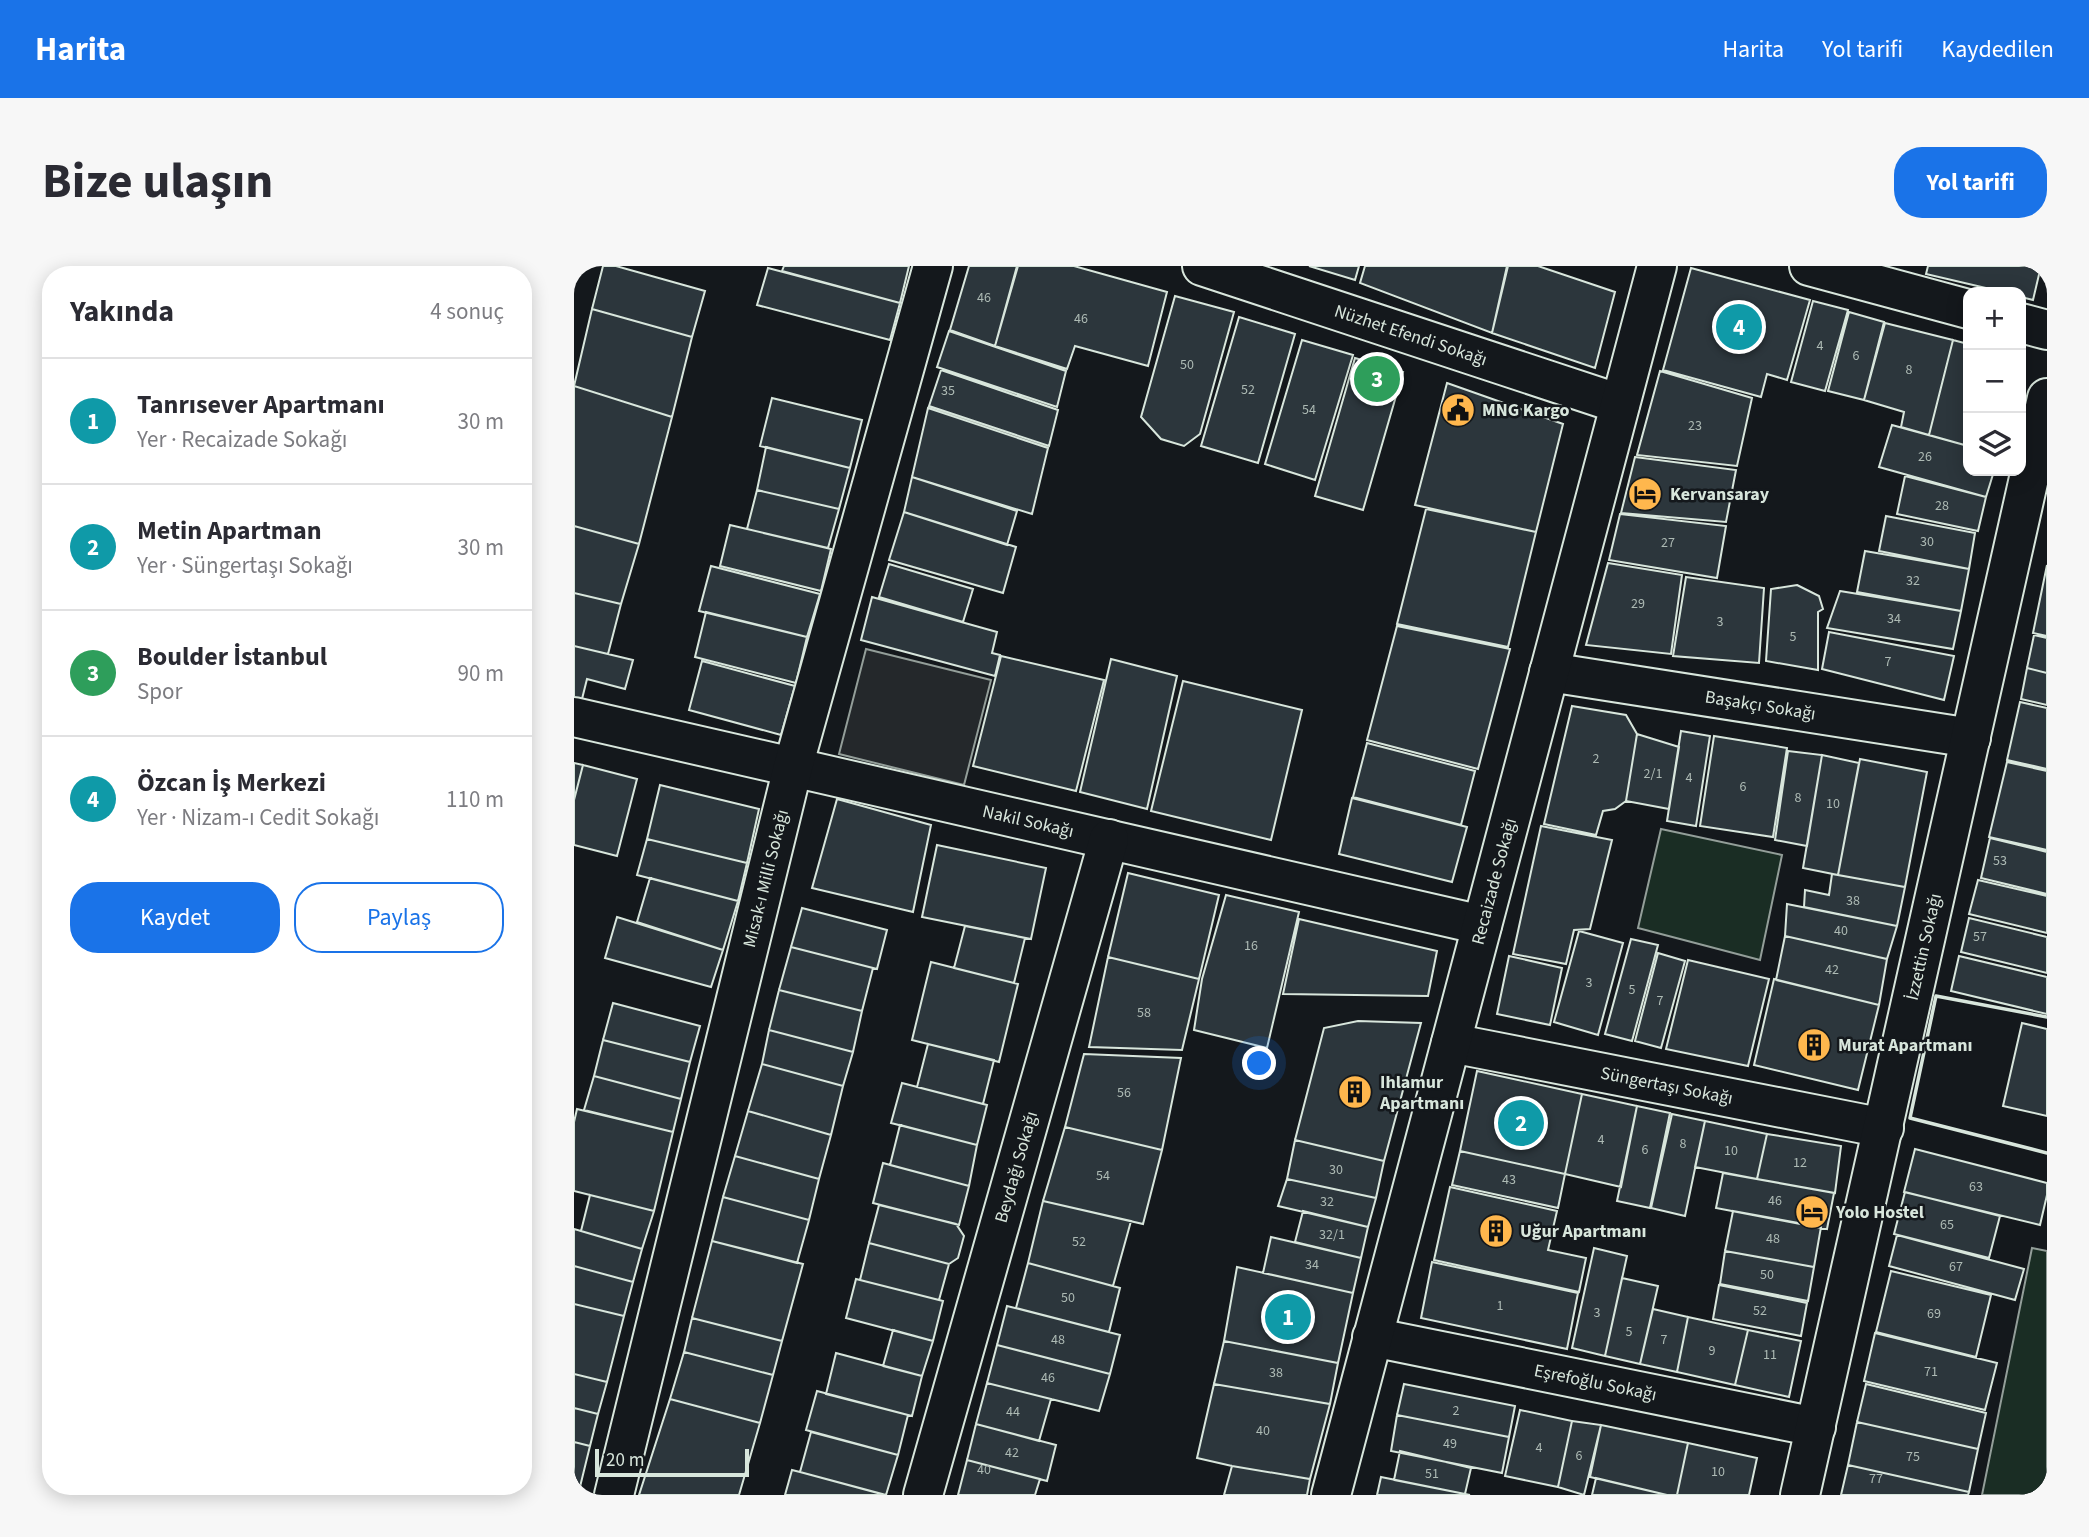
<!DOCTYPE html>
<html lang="tr">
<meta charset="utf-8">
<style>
body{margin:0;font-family:"Source Sans 3",sans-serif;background:#f7f7f7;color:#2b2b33}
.controls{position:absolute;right:21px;top:21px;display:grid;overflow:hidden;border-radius:14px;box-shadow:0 4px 18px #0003}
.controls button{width:63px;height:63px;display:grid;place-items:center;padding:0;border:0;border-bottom:2px solid #e1e1e2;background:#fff;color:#2b2b33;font:35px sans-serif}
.scale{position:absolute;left:21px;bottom:18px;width:154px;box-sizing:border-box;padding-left:7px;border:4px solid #d8e6dc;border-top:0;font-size:19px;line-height:24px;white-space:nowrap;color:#d8e6dc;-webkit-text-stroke:5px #14181c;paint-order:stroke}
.you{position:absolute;left:686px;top:798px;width:24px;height:24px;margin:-18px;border:5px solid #fff;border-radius:50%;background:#1a73e8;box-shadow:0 0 0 10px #1a73e833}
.badge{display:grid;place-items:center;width:46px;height:46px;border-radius:50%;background:#1a73e8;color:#fff;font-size:23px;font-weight:700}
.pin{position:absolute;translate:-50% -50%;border:4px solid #fff;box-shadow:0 2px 7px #0006}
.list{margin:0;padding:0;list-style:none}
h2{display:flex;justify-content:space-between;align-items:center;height:91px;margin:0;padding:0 28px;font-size:30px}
h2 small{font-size:23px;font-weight:400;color:#7c7c81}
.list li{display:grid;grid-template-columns:46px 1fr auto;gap:21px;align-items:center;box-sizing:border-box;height:126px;padding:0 28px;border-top:2px solid #e1e1e2}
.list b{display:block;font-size:26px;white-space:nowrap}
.list p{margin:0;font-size:23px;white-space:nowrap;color:#7c7c81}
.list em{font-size:23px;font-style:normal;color:#7c7c81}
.actions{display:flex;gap:14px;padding:21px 28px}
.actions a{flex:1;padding:16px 0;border:2px solid #1a73e8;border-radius:28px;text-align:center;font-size:24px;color:#1a73e8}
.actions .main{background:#1a73e8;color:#fff}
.icon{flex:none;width:38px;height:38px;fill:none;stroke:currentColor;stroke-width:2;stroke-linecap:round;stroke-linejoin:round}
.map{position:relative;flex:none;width:1473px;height:1229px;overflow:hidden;border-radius:28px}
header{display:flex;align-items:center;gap:42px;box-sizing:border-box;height:98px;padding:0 35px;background:#1a73e8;color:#fff}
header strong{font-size:33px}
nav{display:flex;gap:38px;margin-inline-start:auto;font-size:24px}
.intro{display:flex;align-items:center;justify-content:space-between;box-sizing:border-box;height:168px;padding:0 42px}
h1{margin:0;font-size:49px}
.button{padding:18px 32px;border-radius:28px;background:#1a73e8;color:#fff;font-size:24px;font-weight:700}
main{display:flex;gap:42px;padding:0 42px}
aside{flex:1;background:#fff;border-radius:28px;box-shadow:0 4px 18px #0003}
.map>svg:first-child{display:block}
</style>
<header>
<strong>Harita</strong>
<nav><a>Harita</a><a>Yol tarifi</a><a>Kaydedilen</a></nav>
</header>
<div class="intro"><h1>Bize ulaşın</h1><a class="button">Yol tarifi</a></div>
<main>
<aside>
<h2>Yakında<small>4 sonuç</small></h2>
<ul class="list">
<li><span class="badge" style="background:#0f9aa8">1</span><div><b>Tanrısever Apartmanı</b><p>Yer · Recaizade Sokağı</p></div><em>30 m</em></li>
<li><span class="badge" style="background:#0f9aa8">2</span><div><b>Metin Apartman</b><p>Yer · Süngertaşı Sokağı</p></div><em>30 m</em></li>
<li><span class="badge" style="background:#2e9e5b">3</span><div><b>Boulder İstanbul</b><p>Spor</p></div><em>90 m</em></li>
<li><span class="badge" style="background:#0f9aa8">4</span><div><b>Özcan İş Merkezi</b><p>Yer · Nizam-ı Cedit Sokağı</p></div><em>110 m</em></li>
</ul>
<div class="actions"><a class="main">Kaydet</a><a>Paylaş</a></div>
</aside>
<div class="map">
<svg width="1473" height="1229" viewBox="0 0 1473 1229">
<rect width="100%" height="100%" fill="#14181c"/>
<path fill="#1a2d24" stroke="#939e99" stroke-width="2" d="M1087 563 1208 589 1186 694 1064 662Z
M1458 982 1473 985V1229H1408Z"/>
<path fill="#24282b" stroke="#939e99" stroke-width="2" d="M292 383 417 414 390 519 265 488Z"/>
<path fill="#2c363c" stroke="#d8e6dc" stroke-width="2" d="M29 0H42L131 25 118 71 18 43Z
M210 0H335L326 37 208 5Z
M395 0H443L421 80 376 64Z
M444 0H500L593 26 574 100 501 80 493 103 421 80Z
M735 0H785L781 14Z
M791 0H933L918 67 786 17Z
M934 0H964L1041 26 1021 102 918 67Z
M1354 0H1467L1459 34 1447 31V26H1429L1352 8Z
M194 2 326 37 316 74 183 39Z
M1117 2 1236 34 1213 114 1193 108 1187 131 1089 104Z
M601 30 660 46 626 168 610 180 587 173 567 151Z
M1239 35 1274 44 1251 125 1217 116Z
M18 43 118 71 98 151 0 120Z
M1275 46 1310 56 1290 134 1254 125Z
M665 51 721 68 684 197 627 180Z
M1311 57 1379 74 1355 169 1327 161 1330 146 1290 134Z
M375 65 492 105 483 141 363 101Z
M728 74 779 89 741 214 691 198Z
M1379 74 1394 78V180L1355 169Z
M781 92 829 106 789 244 741 230Z
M367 104 484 144 475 180 355 140Z
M1086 105 1178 132 1163 200 1063 189Z
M873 117 989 158 962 266 841 239Z
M0 120 98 151 65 278 0 260Z
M198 132 288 154 276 202 186 180Z
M354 142 474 182 458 248 338 211Z
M1318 159 1394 180V205H1420L1412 231 1305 201Z
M192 181 276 202 265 243 183 224Z
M1061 191 1162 204 1152 256 1047 247Z
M1331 210 1412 231 1404 265 1323 248Z
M338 211 443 245 433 279 330 246Z
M183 224 265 243 254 282 173 263Z
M852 243 962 266 934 381 823 358Z
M330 246 442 281 429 327 315 294Z
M1046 248 1152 260 1143 312 1035 294Z
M1312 250 1401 267 1395 303 1305 285Z
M156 259 257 283 247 325 146 300Z
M0 260 65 278 47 338 0 327Z
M1291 285 1395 303 1387 345 1283 326Z
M1034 297 1108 309 1097 388 1012 379Z
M315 298 399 323 389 356 305 331Z
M1473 299V370L1459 367Z
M137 300 246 328 233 371 125 345Z
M1112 311 1190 322 1185 397 1099 390Z
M1223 319 1245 330 1249 343 1244 346V404L1192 395 1197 323Z
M1266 325 1387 345 1379 383 1253 362Z
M0 327 47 338 34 388 0 380Z
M298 331 423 366 418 387 426 389 421 410 287 374Z
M132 346 233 371 222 417 121 391Z
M823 360 936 383 904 503 793 474Z
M1255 366 1380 390 1370 434 1248 403Z
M1460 369 1473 372V407L1453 402Z
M0 380 59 394 51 423 13 413 7 437 0 435Z
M427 390 530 414 502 525 399 500Z
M537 393 603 410 573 543 506 526Z
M128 395 221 420 207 469 115 444Z
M1453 402 1473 407V439L1447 433Z
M609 415 728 444 697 574 577 545Z
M1446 436 1473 442V503L1433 494Z
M998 440 1052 449 1063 468 1052 535 1041 543 1029 545 1022 569 970 558Z
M1107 465 1136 470 1122 560 1093 555Z
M1063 468 1105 481 1095 543 1052 535Z
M1140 470 1213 482 1199 571 1126 560Z
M793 477 901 505 887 559 779 531Z
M1214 485 1248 489 1233 580 1201 574Z
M1248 489 1285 497 1264 609 1229 602Z
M1286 493 1353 506 1331 621 1264 609Z
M1433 496 1473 505V584L1415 571Z
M0 497 9 499 0 534Z
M9 499 63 513 43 590 0 579V534Z
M86 519 185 543 173 597 73 573Z
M778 532 893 561 878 616 765 588Z
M263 533 357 559 339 646 238 622Z
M967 560 1038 574 1016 663 1000 664 992 698 939 688Z
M1416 572 1473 586V628L1407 612Z
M73 573 173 597 164 635 63 609Z
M363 579 472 602 457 673 348 651Z
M554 607 645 629 625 713 534 691Z
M1258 608 1331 621 1323 660 1230 641 1231 624 1255 629Z
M76 612 164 635 149 684 63 656Z
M1404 614 1473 630V667L1395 648Z
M652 629 725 646 693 782 620 764 628 713Z
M1213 638 1323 660 1313 693 1211 670Z
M228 642 313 664 303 703 217 681Z
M43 651 149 684 137 721 31 692Z
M1395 652 1473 671V707L1387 686Z
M725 653 863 685 854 730 709 728Z
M391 660 451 672 440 717 380 702Z
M1005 665 1049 677 1024 769 980 756Z
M1211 670 1313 693 1305 739 1202 714Z
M1057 673 1084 679 1058 775 1031 768Z
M217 681 299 702 288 745 205 724Z
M1084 687 1111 695 1087 782 1061 775Z
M935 690 988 702 976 759 923 748Z
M1385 690 1473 711V748L1377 725Z
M534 691 625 713 608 784 515 781Z
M1114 694 1195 713 1174 800 1092 783Z
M357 696 444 718 425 796 338 774Z
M1200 713 1305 739 1284 824 1180 799Z
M205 724 288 745 279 786 195 764Z
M39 737 126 760 116 796 29 774Z
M784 755 847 757 810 895 721 874 750 762Z
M1448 757 1473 763V850L1429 840Z
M195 764 279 786 269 820 188 798Z
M29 774 116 796 107 833 20 810Z
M354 778 420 794 409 838 343 821Z
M510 788 607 792 588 884 491 861Z
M188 798 269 820 257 869 174 845Z
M903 805 1008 828 991 908 886 885Z
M20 810 107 833 99 866 10 844Z
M328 817 413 839 403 879 317 857Z
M1008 828 1063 840 1047 921 991 908Z
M1063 840 1096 847 1076 942 1043 935Z
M3 843 99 866 80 945 0 925V856Z
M174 845 257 869 245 913 161 890Z
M1098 848 1131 855 1111 950 1077 942Z
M1131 855 1193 868 1183 913 1121 901Z
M326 859 403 879 395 920 316 899Z
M491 861 588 884 569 958 469 935Z
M1193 868 1267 880 1261 927 1183 913Z
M721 874 810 895 802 932 713 913Z
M1341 883 1473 917V929L1466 959 1330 926Z
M886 885 991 908 984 942 878 919Z
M161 890 245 913 235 954 149 931Z
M309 897 395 920 385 959 299 937Z
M1149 907 1260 927 1253 963 1142 942Z
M713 913 802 932 794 961 704 940Z
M876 921 983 945 974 984 1012 992 1005 1026 860 994Z
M1331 926 1426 950 1415 992 1320 968Z
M16 929 80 945 68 983 7 965Z
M149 931 235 954 223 997 138 975Z
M469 935 557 955 539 1020 454 997Z
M305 939 382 958 390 970 384 992 375 998 295 977Z
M729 945 794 961 787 992 721 976Z
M1159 945 1247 961 1240 1001 1151 985Z
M0 963 68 983 59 1016 0 1000Z
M1323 969 1450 1003 1441 1034 1315 1000Z
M697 971 787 992 779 1027 689 1007Z
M138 975 229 998 208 1075 118 1052Z
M295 977 375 998 365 1034 286 1014Z
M1020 982 1053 990 1031 1090 998 1082Z
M1151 985 1240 1001 1234 1035 1146 1018Z
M858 996 1004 1027 993 1083 847 1052Z
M454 997 546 1022 535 1066 442 1042Z
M0 1000 59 1016 50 1050 0 1038Z
M663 1001 779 1027 764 1097 650 1075Z
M1317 1005 1417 1029 1402 1091 1302 1066Z
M1048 1012 1084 1020 1066 1098 1031 1090Z
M282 1013 369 1035 359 1075 272 1052Z
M1145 1019 1233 1037 1227 1070 1139 1053Z
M0 1038 50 1050 33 1116 0 1108Z
M433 1040 546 1069 536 1108 423 1079Z
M1079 1043 1114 1051 1103 1106 1066 1098Z
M1114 1051 1174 1064 1161 1119 1103 1106Z
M118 1052 208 1075 199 1109 110 1086Z
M319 1064 359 1075 348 1110 309 1100Z
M1174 1064 1227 1075 1215 1131 1161 1119Z
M1301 1067 1423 1097 1411 1144 1290 1115Z
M650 1075 764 1097 756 1138 640 1118Z
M423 1079 536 1108 525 1145 413 1117Z
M110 1086 199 1109 186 1157 96 1133Z
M262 1087 348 1110 338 1150 252 1128Z
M0 1108 33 1116 24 1148 0 1142Z
M413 1117 477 1133 465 1175 402 1158Z
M640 1118 756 1138 736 1213 658 1200 623 1192Z
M830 1118 941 1140 935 1171 823 1149Z
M1292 1118 1412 1147 1404 1183 1283 1156Z
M243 1125 334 1149 324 1189 232 1164Z
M96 1133 186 1157 165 1229H65Z
M0 1142 24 1148 16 1180 0 1176Z
M946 1144 998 1155 984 1221 931 1210Z
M823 1149 935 1171 928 1207 817 1185Z
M998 1155 1027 1159 1010 1229 984 1221Z
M1283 1156 1404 1183 1395 1226 1274 1199Z
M402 1158 482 1179 473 1215 393 1194Z
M1027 1159 1114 1177 1103 1229H1093L1016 1211Z
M237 1166 324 1189 312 1229 226 1206Z
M0 1176 16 1180 4 1229H0Z
M1114 1177 1183 1192 1175 1229H1103Z
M826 1185 897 1202 891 1228 820 1214Z
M393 1194 466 1213 461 1229H384Z
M1274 1199 1395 1226 1394 1229H1267Z
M658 1200 736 1213 733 1229H650Z
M218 1204 226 1206 311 1229H211Z
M807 1211 891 1228 896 1229H803Z
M1022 1212 1093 1229H1018Z"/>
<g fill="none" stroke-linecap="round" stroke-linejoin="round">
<g stroke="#d8e6dc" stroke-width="42">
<g id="minor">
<path id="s1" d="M628 0 1046 138"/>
<path d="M1235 0 1394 43"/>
<path d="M1447 57 1473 64"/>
<path id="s2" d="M975 406 1397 472"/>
<path id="s3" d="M0 451 908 659"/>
<path id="s4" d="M877 777 1310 862"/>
<path id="s5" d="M798 1071 1242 1161"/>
<path id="s6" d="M40 1229 219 501 359 0"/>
<path id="s7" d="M349 1229 535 573"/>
<path id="s8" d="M757 1229 1083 0"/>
<path id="s9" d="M1226 1229 1473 132"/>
</g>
</g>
<use href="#minor" stroke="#14181c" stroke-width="38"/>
<path stroke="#d8e6dc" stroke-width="3.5" d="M1473 751 1362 730 1336 852 1473 887"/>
</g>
<defs>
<g id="civic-disc" transform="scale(1.75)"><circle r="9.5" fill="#ffb74d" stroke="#14181c"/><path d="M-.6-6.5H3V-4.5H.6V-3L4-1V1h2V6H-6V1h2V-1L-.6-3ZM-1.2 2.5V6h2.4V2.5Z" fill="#111"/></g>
<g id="hotel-disc" transform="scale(1.75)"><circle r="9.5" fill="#ffb74d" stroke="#14181c"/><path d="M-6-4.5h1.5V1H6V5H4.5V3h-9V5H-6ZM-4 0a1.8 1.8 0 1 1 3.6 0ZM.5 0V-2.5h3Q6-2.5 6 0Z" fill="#111"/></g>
<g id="building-disc" transform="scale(1.75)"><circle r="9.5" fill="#ffb74d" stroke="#14181c"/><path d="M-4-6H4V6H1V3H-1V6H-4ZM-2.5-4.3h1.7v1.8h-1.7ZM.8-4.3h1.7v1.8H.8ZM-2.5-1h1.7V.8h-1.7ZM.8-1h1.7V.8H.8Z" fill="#111"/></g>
</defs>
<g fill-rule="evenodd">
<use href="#civic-disc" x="884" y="144"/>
<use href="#hotel-disc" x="1071" y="228"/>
<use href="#building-disc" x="1240" y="779"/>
<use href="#building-disc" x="781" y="826"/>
<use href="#hotel-disc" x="1238" y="946"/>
<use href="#building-disc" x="922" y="965"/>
</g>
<g text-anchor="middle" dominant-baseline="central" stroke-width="5" stroke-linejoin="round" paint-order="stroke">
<g font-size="14" fill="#adbab4">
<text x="410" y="32">46</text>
<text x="507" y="53">46</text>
<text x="1246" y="80">4</text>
<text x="1282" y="90">6</text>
<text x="613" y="99">50</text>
<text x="1335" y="104">8</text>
<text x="674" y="124">52</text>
<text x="374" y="125">35</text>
<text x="735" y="144">54</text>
<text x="1121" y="160">23</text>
<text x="1351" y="191">26</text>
<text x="1368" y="240">28</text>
<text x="1353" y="276">30</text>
<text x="1094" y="277">27</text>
<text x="1339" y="315">32</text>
<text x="1064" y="338">29</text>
<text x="1320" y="353">34</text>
<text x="1146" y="356">3</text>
<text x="1219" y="371">5</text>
<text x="1314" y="396">7</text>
<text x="1022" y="493">2</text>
<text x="1079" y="508">2/1</text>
<text x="1115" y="512">4</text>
<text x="1169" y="521">6</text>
<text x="1224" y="532">8</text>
<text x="1259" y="538">10</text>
<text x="1426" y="595">53</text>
<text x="1279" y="635">38</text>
<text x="1267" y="665">40</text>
<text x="1406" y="671">57</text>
<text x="677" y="680">16</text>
<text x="1258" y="704">42</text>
<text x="1015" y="717">3</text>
<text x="1058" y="724">5</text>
<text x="1086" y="735">7</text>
<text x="570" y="747">58</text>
<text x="550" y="827">56</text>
<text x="1027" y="874">4</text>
<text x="1109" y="878">8</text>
<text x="1071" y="884">6</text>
<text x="1157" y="885">10</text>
<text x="1226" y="897">12</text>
<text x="762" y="904">30</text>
<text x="529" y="910">54</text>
<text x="935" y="914">43</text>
<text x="1402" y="921">63</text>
<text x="1201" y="935">46</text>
<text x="753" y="936">32</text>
<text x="1373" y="959">65</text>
<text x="758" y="969">32/1</text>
<text x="1199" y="973">48</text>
<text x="505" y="976">52</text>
<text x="738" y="999">34</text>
<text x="1382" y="1001">67</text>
<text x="1193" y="1009">50</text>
<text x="494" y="1032">50</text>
<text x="926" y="1040">1</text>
<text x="1186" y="1045">52</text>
<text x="1023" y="1047">3</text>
<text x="1360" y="1048">69</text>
<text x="1055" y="1066">5</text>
<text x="484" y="1074">48</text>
<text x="1090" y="1074">7</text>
<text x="1138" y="1085">9</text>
<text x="1196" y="1089">11</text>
<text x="1357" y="1106">71</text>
<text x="702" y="1107">38</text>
<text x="474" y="1112">46</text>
<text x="882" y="1145">2</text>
<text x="439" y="1146">44</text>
<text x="689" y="1165">40</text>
<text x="876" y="1178">49</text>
<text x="965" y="1182">4</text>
<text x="438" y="1187">42</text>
<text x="1005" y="1190">6</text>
<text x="1339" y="1191">75</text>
<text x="410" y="1204">40</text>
<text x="1144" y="1206">10</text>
<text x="858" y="1208">51</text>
<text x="1302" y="1213">77</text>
</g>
<g font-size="18" fill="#d8e6dc" stroke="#14181c">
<text stroke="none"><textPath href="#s1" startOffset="220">Nüzhet Efendi Sokağı</textPath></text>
<text stroke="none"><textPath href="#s2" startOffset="214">Başakçı Sokağı</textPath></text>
<text stroke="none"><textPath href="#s3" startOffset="466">Nakil Sokağı</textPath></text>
<text stroke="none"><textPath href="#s6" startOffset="635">Misak-ı Milli Sokağı</textPath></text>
<text stroke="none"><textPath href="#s8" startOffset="635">Recaizade Sokağı</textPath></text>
<text stroke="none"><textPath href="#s9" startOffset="562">İzzettin Sokağı</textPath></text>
<text stroke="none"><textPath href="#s4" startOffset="220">Süngertaşı Sokağı</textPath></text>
<text stroke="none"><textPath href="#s7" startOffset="341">Beydağı Sokağı</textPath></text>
<text stroke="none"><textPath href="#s5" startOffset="228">Eşrefoğlu Sokağı</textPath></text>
</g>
<g font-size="18" font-weight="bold" fill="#d8e6dc" stroke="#14181c" text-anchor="start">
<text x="908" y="144">MNG Kargo</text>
<text x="1096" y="228">Kervansaray</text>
<text x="1264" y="779">Murat Apartmanı</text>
<text x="806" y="816">Ihlamur<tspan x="806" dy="21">Apartmanı</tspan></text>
<text x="1262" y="946">Yolo Hostel</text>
<text x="946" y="965">Uğur Apartmanı</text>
</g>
</g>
</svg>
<div class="controls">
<button>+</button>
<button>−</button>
<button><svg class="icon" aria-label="layers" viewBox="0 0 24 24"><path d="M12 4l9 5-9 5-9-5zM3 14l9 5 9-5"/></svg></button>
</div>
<div class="scale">20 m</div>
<div class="you"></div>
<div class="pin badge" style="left:714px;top:1051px;background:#0f9aa8">1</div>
<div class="pin badge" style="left:947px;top:857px;background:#0f9aa8">2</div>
<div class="pin badge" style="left:803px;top:113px;background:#2e9e5b">3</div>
<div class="pin badge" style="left:1165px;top:61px;background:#0f9aa8">4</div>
</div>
</main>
